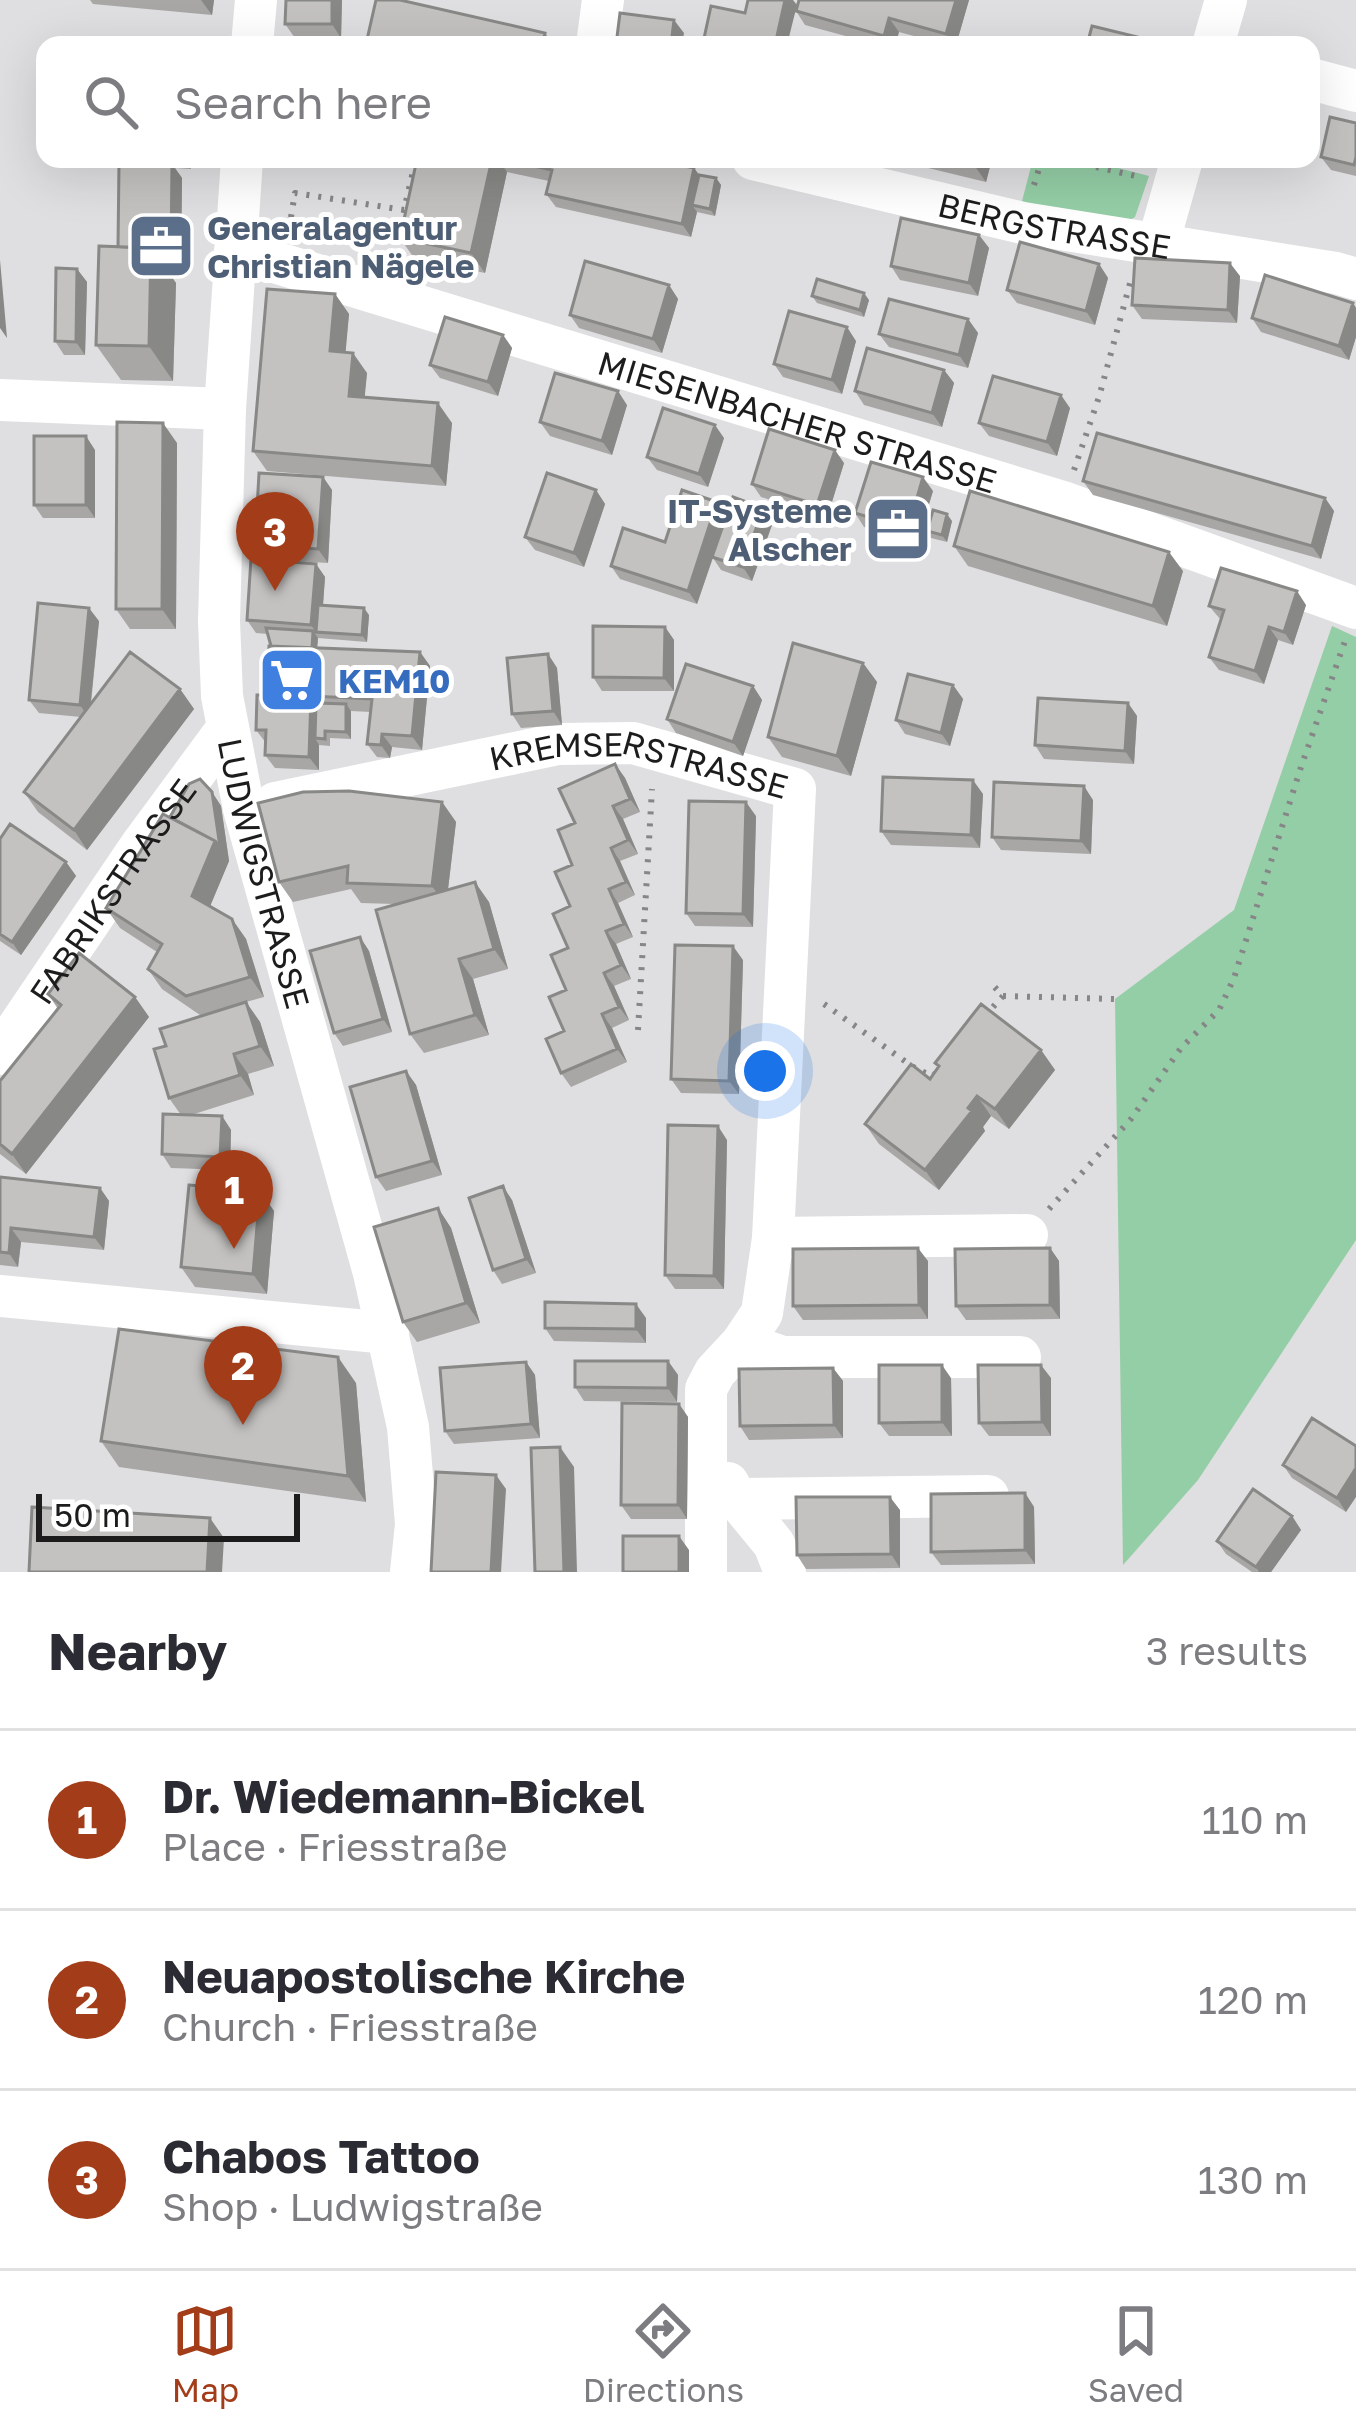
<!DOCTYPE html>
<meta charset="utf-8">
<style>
body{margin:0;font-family:"Golos Text",sans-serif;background:#f2f2f3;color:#2b2b33}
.scale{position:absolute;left:36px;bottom:30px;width:264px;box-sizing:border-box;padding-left:12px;border:6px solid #1c1c1c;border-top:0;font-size:33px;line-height:42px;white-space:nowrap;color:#1c1c1c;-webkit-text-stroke:9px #fff;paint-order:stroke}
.you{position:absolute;left:765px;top:1071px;width:42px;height:42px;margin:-30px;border:9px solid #fff;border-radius:50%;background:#1a73e8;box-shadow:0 0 0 18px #1a73e833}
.badge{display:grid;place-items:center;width:78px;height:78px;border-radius:50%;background:#a33c19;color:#fff;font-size:39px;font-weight:700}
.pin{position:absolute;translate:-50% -99px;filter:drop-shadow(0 3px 6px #0008)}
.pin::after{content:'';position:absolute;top:63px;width:42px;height:36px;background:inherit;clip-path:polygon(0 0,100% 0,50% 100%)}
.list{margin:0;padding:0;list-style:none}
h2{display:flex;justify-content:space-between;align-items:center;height:156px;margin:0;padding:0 48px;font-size:51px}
h2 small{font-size:39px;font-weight:400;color:#7c7c81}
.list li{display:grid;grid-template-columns:78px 1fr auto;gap:36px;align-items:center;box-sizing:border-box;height:180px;padding:0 48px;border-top:3px solid #e1e1e2}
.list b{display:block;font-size:45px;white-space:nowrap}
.list p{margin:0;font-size:39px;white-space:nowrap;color:#7c7c81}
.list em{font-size:39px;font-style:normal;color:#7c7c81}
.icon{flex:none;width:66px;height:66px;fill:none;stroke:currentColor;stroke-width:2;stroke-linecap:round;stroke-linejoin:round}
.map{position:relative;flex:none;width:1356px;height:1572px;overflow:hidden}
.search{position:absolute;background:#fff;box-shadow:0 12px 48px #0002;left:36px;right:36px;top:36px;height:132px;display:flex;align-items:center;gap:30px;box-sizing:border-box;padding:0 42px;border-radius:24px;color:#7c7c81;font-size:45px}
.sheet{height:696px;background:#fff}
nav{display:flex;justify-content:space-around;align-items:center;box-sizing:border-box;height:168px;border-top:3px solid #e1e1e2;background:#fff;font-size:33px;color:#7c7c81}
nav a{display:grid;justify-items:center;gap:6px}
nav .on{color:#a33c19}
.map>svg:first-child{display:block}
</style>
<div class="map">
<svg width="1356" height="1572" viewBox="0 0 1356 1572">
<rect width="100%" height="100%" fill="#dfdee0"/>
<path fill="#94cea6" d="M1033 159H1084L1149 176 1135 217 1115 229 1021 205Z
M1332 626 1356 637V1240L1198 1480 1123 1565 1115 999 1234 910Z"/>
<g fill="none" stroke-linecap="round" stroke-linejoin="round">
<path stroke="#868587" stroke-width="6" stroke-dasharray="3 9" stroke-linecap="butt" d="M1061 159 1140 177
M1034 185 1042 159
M289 229 295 193 404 210 416 159
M1074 470 1099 397 1132 276
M1003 996 1115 999
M824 1004 916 1069 933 1076 937 1072
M985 1016 1003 996 990 982
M638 1030 652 789
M1049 1209 1131 1119 1181 1048 1219 1010 1234 978 1301 767 1345 641"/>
<g stroke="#fff" stroke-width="42">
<path d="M252 45 256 0"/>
<path d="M597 45 603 0"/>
<path d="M1213 45 1226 0"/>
<path d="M1311 79 1356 91"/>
<path id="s1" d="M242 159 225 409 219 621 222 696 244 809 374 1273 408 1427 416 1524 411 1572"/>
<path id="s2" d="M753 159 1023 223 1336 273 1356 279"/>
<path d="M1158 244 1182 159"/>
<path id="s3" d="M235 250 1063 502 1356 608"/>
<path d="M0 400 225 409"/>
<path id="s4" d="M275 803 558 744 633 743 795 789 773 1238 762 1313 742 1343 715 1372 706 1389V1572"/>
<path id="s5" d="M0 1054 140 847 227 729"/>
<path d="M773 1238 1027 1235"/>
<path d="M0 1296 388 1333"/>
<path d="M742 1343 783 1357H1020"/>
<path d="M728 1483 737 1499 774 1544 785 1572"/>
<path d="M737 1499 988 1496"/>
</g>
</g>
<path fill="#a8a7a5" d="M90 0H214L212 15 93 4Z
M286 0H342L341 38H295L285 24Z
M969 0 956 45H947L899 32 895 45H879L805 25 796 11Z
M1356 123V176L1331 170 1321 157Z
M126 159H191V169L175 168 182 178 181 267 164 266 176 283 173 381 121 380 96 345 117 247 129 164Z
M363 159H404L403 167Z
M417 159H652L694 168 699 175 716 178 721 185 715 216 697 212 691 237 556 207 546 194 549 181 507 172 485 273 414 258 400 238Z
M918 159H992L986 182 924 167Z
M979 235 989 248 978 296 900 280 891 266Z
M1099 264 1108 278 1095 325 1017 303 1007 290Z
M77 269 87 282 85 355H64L55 341Z
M1240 276 1237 323 1142 319 1132 305Z
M669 285 678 299 662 353 579 328 570 315Z
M335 294 349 314 345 352 367 373 364 397 452 423 446 486 267 471 253 451Z
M812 296 869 300 864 317 817 303Z
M1353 303 1356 308V337L1349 360 1261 332 1252 318Z
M968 319 978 333 968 368 889 347 879 334Z
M503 335 512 348 498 396 440 378 430 365Z
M856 341 842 394 783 377 774 364Z
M944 370 954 383 942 427 864 405 855 391Z
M627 405 612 455 550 436 540 422Z
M1070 408 1057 456 989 436 979 423Z
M724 438 708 487 657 470 647 457Z
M177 443 176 629H130L116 609Z
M95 450V518H43L34 505Z
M844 463 827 518 761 497 752 484Z
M323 477 332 490 328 563 264 559 255 545Z
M1083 481 1325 498 1334 511 1321 559 1093 495Z
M596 490 605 504 584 567 535 550 525 537Z
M933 491 917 543 864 527 855 513Z
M726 515 773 522 752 581 721 570 713 558 697 604 620 579 611 566Z
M952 521 947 542 931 538 927 531Z
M954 546 1183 571 1167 626 968 566Z
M316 564 325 577 323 605 369 615 367 642 318 638 317 648 420 652 430 666 422 750 392 747 390 758 377 757 367 744 371 712 351 711V739L330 738V746L319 745V770L275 768 265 755 266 743 256 730 267 695 271 646 268 634 256 633 247 620Z
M1306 605 1293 645 1278 640 1264 684 1219 670 1209 657 1221 620 1209 606Z
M99 621 91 704 180 689 194 709 87 850 38 812 24 792 81 717 39 713 29 700Z
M665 627 674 640V691H602L593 677Z
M548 654 557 668 562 725 521 728 512 714Z
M863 663 877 682 851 776 782 757 768 737Z
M953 685 963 699 950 746 905 734 896 720Z
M753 686 762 700 743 756 676 733 667 719Z
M1128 703 1137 716 1134 764 1044 759 1035 745Z
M615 764 625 778 640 812 623 819 638 854 620 861 635 895 618 903 633 937 616 944 631 979 614 986 629 1020 612 1028 627 1062 571 1087 561 1073 575 823Z
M212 792 221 806 229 861 210 906 232 919 246 939 264 997 246 1002 260 1022 274 1066 248 1074 254 1095 191 1115 222 1116 231 1130 230 1170 171 1168 162 1154 181 1115 169 1098 166 1046 200 1015 162 989 148 969 157 952 120 928 106 908Z
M983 794 980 848 891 845 881 831Z
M1093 800 1091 854 1001 850 992 837Z
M442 802 456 822 448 889 489 902 508 969 473 979 489 1035 424 1053 410 1034 395 904 361 903 351 889 293 902 279 882Z
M756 816 753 927 695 926 686 913Z
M0 839 66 862 76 876 21 955 0 941Z
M360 937 369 951 392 1032 343 1046 334 1033Z
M743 960 739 1094 681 1093 671 1079Z
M48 994 135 997 149 1017 26 1174 0 1154V1081L58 1009Z
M1041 1050 1055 1070 1009 1129 991 1116 983 1127 985 1131 939 1190 879 1144 865 1124 930 1079 938 1067 935 1063Z
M406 1071 416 1085 442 1175 386 1191 376 1177Z
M727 1140 724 1289H675L665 1275Z
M0 1177 100 1188 109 1201 104 1250 21 1242 18 1267 0 1265Z
M260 1191 274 1211 267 1294 195 1287 181 1267Z
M512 1200 536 1273 502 1284 493 1270Z
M438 1208 451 1228 480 1323 417 1342 403 1322Z
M1050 1248 1059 1261 1060 1319 966 1320 956 1306Z
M928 1261V1319L803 1320 793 1306Z
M646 1318V1343L554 1341 545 1328Z
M668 1361 678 1375 677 1402 584 1401 575 1387Z
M526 1362 535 1375 540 1438 454 1444 445 1431Z
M833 1368 843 1381V1438L749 1440 740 1426Z
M951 1378 952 1436H889L879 1423Z
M1051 1378V1436H989L979 1423Z
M356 1383 366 1502 119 1467 101 1441Z
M679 1404 688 1417 687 1519H631L621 1505Z
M1356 1446 1346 1512 1292 1478 1283 1465Z
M1025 1493 1034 1507 1035 1564 941 1565 931 1552Z
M900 1510V1568L806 1569 797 1555Z
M1292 1516 1301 1530 1271 1572H1252L1226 1554 1217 1541Z"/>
<path fill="#888886" d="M201 0H214L212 15Z
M332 0H342L341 38 332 24Z
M785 0H793L797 5 787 45H775Z
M956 0H969L956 45H954L946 34Z
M889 18 899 32 895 45H891L884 36Z
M674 20 684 33 682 45H671Z
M545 33 553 45H542Z
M492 159H498L507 172 485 273 471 253Z
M973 159H992L986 182 972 162Z
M172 164 182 178 181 267 171 253Z
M694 168 704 182 692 205 697 212 691 237 682 224Z
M716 178 721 185 715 216 710 209Z
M979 235 989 248 978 296 969 283Z
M151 248 176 283 173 381 149 346Z
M0 260 7 338 0 328Z
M1230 263 1240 276 1237 323 1228 310Z
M1099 264 1108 278 1095 325 1086 311Z
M77 269 87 282 85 355 76 342Z
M669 285 678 299 662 353 653 339Z
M864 293 869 300 864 317 860 310Z
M335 294 349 314 344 370 330 351Z
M1353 303 1356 308V337L1349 360 1339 346Z
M968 319 978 333 968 368 959 355Z
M847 327 856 341 842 394 832 380Z
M503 335 512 348 498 396 488 382Z
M353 353 367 373 363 415 349 396Z
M944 370 954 383 942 427 932 413Z
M618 391 627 405 612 455 602 441Z
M1061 395 1070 408 1057 456 1047 442Z
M438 403 452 423 446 486 432 466Z
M163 423 177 443 176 629 162 609Z
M715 425 724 438 708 487 699 474Z
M86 436 95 450V518L86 505Z
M835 450 844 463 827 518 817 505Z
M323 477 332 490 328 563 318 549Z
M923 477 933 491 917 543 908 529Z
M596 490 605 504 584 567 574 553Z
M1325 498 1334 511 1321 559 1312 546Z
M717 502 727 515 697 604 688 591Z
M763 508 773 522 752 581 743 567Z
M947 514 952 521 947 542 942 535Z
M1169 552 1183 571 1167 626 1153 606Z
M316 564 325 577 321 632H316L311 625Z
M1297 591 1306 605 1293 645 1284 632Z
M89 608 99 621 89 718 80 705Z
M364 608 369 615 367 642 362 635Z
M665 627 674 640V691L664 678Z
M1269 627 1278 640 1264 684 1255 671Z
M313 631 318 638 316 661 311 654Z
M420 652 430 666 422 750 412 736Z
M548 654 557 668 562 725 553 711Z
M863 663 877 682 851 776 837 756Z
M953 685 963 699 950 746 941 733Z
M753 686 762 700 743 756 733 742Z
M180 689 194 709 87 850 74 830Z
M311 696 321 710 315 738 319 745V770L309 757Z
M1128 703 1137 716 1134 764 1125 751Z
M346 704 351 711V739L346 732Z
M382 734 392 747 390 758 381 745Z
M615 764 625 778 640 812 630 799Z
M973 780 983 794 980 848 971 835Z
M1084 786 1093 800 1091 854 1081 841Z
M212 792 221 806 229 861 206 916 192 896Z
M442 802 456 822 446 906 432 886Z
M746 802 756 816 753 927 743 914Z
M613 806 623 819 638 854 628 840Z
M611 848 620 861 635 895 626 882Z
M66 862 76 876 21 955 12 942Z
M475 882 489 902 508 969 494 949Z
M609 889 618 903 633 937 624 924Z
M232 919 246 939 264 997 250 977Z
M606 931 616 944 631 979 621 965Z
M360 937 369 951 392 1032 383 1019Z
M733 946 743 960 739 1094 729 1081Z
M459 959 473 979 489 1035 475 1015Z
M604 973 614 986 629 1020 619 1007Z
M135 997 149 1017 26 1174 12 1154Z
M246 1002 260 1022 274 1066 260 1046Z
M602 1014 612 1028 627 1062 617 1049Z
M1041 1050 1055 1070 1009 1129 995 1109Z
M234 1054 248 1074 254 1095 240 1075Z
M406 1071 416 1085 442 1175 432 1161Z
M977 1096 991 1116 983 1127 985 1131 939 1190 925 1170Z
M222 1116 231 1130 230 1170 220 1157Z
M718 1126 727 1140 724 1289 714 1276Z
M503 1186 512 1200 536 1273 526 1259Z
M100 1188 109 1201 104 1250 94 1237Z
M260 1191 274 1211 267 1294 253 1274Z
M438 1208 451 1228 480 1323 466 1303Z
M11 1228 21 1242 18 1267 9 1253Z
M918 1248 928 1261V1319L919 1305Z
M1050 1248 1059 1261 1060 1319 1050 1305Z
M636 1304 646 1318V1343L636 1329Z
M338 1357 356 1383 366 1502 348 1476Z
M668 1361 678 1375 677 1402 668 1388Z
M526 1362 535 1375 540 1438 531 1424Z
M942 1365 951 1378 952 1436 942 1422Z
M1041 1365 1051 1378V1436L1042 1422Z
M833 1368 843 1381V1438L834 1425Z
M679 1404 688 1417 687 1519 678 1505Z
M560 1447 574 1467 577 1572H564Z
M1356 1468V1497L1346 1512 1337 1498Z
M496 1475 506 1489 501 1572H491Z
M1025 1493 1034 1507 1035 1564 1025 1550Z
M890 1497 900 1510V1568L891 1554Z
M1292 1516 1301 1530 1271 1572H1259L1256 1567Z
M210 1518 224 1538 222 1572H207Z
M679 1536 689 1550V1572H679Z"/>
<path fill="#c3c2c0" stroke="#888886" stroke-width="3" d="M286 0H332V24H285Z
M376 0H400L545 33 542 45H371L366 44Z
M748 0H785L775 45H714L703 43 711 6 745 13Z
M799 0H956L946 34 889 18 884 36 796 11Z
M620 13 674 20 671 45H616Z
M1092 26 1150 40 1149 45H1087Z
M1330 117 1356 123V157L1354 165 1321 157Z
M417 159H492L471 253 400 238Z
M501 159H652L694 168 682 224 546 194 552 170Z
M119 164H172L171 253H155L151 248 118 247Z
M699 175 716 178 710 209 692 205Z
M901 218 979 235 969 283 891 266Z
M1020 242 1099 264 1086 311 1007 290Z
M99 246 151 248 149 346 96 345Z
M1135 258 1230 263 1228 310 1132 305Z
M585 261 669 285 653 339 570 315Z
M56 268 77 269 76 342 55 341Z
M1265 275 1353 303 1339 346 1252 318Z
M817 279 864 293 860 310 812 296Z
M267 289 335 294 330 351 353 353 349 396 438 403 432 466 253 451Z
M889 299 968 319 959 355 879 334Z
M789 311 847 327 832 380 774 364Z
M445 317 503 335 488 382 430 365Z
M867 348 944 370 932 413 855 391Z
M555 373 618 391 602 441 540 422Z
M993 376 1061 395 1047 442 979 423Z
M663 408 715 425 699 474 647 457Z
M117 422 163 423 162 609H116Z
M769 429 835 450 817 505 752 484Z
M1097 433 1325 498 1312 546 1083 481Z
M34 436H86V505H34Z
M871 462 923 477 908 529 855 513Z
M259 473 323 477 318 549 255 545Z
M547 473 596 490 574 553 525 537Z
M682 490 717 502 688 591 611 566 623 528 665 542Z
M970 491 1169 552 1153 606 954 546Z
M733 497 763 508 743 567 712 557Z
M933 510 947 514 942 535 927 531Z
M251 559 316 564 311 625 247 620Z
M1221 568 1297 591 1284 632 1269 627 1255 671 1209 657 1224 610 1209 606Z
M38 603 89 608 80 705 29 700Z
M318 605 364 608 362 635 316 632Z
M593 626 665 627 664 678 593 677Z
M266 628 313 631 312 648 271 646Z
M793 643 863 663 837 756 768 737Z
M269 646 420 652 412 736 382 734 381 745 367 744 372 699 311 696 309 757 265 755 266 730H256L257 695H267Z
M130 652 180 689 74 830 24 792Z
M548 654 553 711 512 714 507 658Z
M686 664 753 686 733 742 667 719Z
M908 674 953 685 941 733 896 720Z
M1038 698 1128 703 1125 751 1035 745Z
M316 703 346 704V732L325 731V739L315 738Z
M615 764 630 799 613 806 628 840 611 848 626 882 609 889 624 924 606 931 621 965 604 973 619 1007 602 1014 617 1049 561 1073 546 1039 564 1031 549 997 566 990 551 955 568 948 553 914 570 906 555 872 572 865 558 830 575 823 559 789Z
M883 777 973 780 971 835 881 831Z
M200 779 212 792 220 847 215 841 170 817 189 784Z
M994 782 1084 786 1081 841 992 837Z
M349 791 442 802 432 886 347 883 348 866 279 882 258 803 303 792Z
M689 801 746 802 743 914 686 913Z
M163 814 215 841 192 896 232 919 250 977 186 996 148 969 162 944 106 908Z
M10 824 66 862 12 942 0 934V839Z
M475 882 494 949 459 959 475 1015 410 1034 376 910Z
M360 937 383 1019 334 1033 310 951Z
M675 945 733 946 729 1081 671 1079Z
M79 953 135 997 12 1154 0 1144V1081L61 1005 48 994Z
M246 1002 260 1046 234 1054 240 1075 169 1098 154 1049 166 1046 160 1029Z
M981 1004 1041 1050 995 1109 977 1096 968 1108 972 1111 925 1170 865 1124 911 1064 930 1079 939 1066 935 1063Z
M406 1071 432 1161 376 1177 350 1087Z
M163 1114 222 1116 220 1157 162 1154Z
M668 1125 718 1126 714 1276 665 1275Z
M0 1177 100 1188 94 1237 11 1228 9 1253 0 1252Z
M189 1185 260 1191 253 1274 181 1267Z
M503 1186 526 1259 493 1270 469 1198Z
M438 1208 466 1303 403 1322 374 1227Z
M918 1248 919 1305 793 1306V1249Z
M1050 1248V1305L956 1306 955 1249Z
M545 1302 636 1304V1329L545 1328Z
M119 1329 338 1357 348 1476 101 1441Z
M575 1361H668V1388L575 1387Z
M526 1362 531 1424 445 1431 440 1368Z
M879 1365H942V1422L879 1423Z
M978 1365H1041L1042 1422 979 1423Z
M833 1368 834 1425 740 1426 739 1369Z
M622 1403 679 1404 678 1505H621Z
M1312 1418 1356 1446V1468L1337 1498 1283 1465Z
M560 1447 564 1572H535L531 1448Z
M436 1472 496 1475 491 1572H431Z
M1253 1489 1292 1516 1256 1567 1217 1541Z
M1025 1493V1550L931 1552V1494Z
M796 1497H890L891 1554 797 1555Z
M32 1507 210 1518 207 1572H29Z
M623 1536H679V1572H623Z"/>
<defs>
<g id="office-square" transform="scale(3.45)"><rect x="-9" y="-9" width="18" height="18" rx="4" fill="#5c6f8a" stroke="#fff"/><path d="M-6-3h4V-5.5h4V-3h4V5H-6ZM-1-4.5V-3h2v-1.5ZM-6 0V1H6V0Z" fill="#fff"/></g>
<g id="supermarket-square" transform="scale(3.45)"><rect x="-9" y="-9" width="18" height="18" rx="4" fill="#3f7fe0" stroke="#fff"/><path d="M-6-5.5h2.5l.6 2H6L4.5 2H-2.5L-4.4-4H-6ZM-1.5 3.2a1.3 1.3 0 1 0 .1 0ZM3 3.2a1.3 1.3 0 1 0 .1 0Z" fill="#fff"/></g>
</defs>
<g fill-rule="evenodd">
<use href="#office-square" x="161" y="246"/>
<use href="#office-square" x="898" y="529"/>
<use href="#supermarket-square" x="292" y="680"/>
</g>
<g text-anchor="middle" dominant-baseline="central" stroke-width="10" stroke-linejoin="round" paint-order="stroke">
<g font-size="33" fill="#1c1c1c" stroke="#fff">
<text stroke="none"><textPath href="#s2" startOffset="309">BERGSTRASSE</textPath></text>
<text stroke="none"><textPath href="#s3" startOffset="588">MIESENBACHER STRASSE</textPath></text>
<text stroke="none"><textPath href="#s4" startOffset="372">KREMSERSTRASSE</textPath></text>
<text stroke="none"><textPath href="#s1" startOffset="720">LUDWIGSTRASSE</textPath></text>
<text stroke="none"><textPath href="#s5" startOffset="198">FABRIKSTRASSE</textPath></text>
</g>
<g font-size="33" font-weight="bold" fill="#4e5e75" stroke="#fff" text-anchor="start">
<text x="207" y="227">Generalagentur<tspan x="207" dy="38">Christian Nägele</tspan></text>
<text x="852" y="510" text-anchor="end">IT-Systeme<tspan x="852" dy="38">Alscher</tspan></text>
</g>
<g font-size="33" font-weight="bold" fill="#366cbe" stroke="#fff" text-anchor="start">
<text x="338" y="680">KEM10</text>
</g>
</g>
</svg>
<div class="scale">50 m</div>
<div class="you"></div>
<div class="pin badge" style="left:234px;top:1249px">1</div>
<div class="pin badge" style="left:243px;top:1425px">2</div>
<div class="pin badge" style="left:275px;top:591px">3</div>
<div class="search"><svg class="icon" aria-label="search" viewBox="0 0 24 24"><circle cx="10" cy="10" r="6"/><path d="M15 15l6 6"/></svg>Search here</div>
</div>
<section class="sheet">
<h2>Nearby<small>3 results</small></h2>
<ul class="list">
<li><span class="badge">1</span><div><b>Dr. Wiedemann-Bickel</b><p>Place · Friesstraße</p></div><em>110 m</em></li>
<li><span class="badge">2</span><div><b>Neuapostolische Kirche</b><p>Church · Friesstraße</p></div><em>120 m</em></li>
<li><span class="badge">3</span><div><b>Chabos Tattoo</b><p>Shop · Ludwigstraße</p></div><em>130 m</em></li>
</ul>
</section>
<nav>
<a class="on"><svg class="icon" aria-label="map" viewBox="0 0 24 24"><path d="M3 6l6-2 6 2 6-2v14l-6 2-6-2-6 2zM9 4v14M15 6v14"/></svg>Map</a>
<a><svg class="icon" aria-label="directions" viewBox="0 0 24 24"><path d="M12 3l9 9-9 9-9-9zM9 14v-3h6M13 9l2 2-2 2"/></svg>Directions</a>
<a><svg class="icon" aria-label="saved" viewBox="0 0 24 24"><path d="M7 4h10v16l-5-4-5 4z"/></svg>Saved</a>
</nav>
